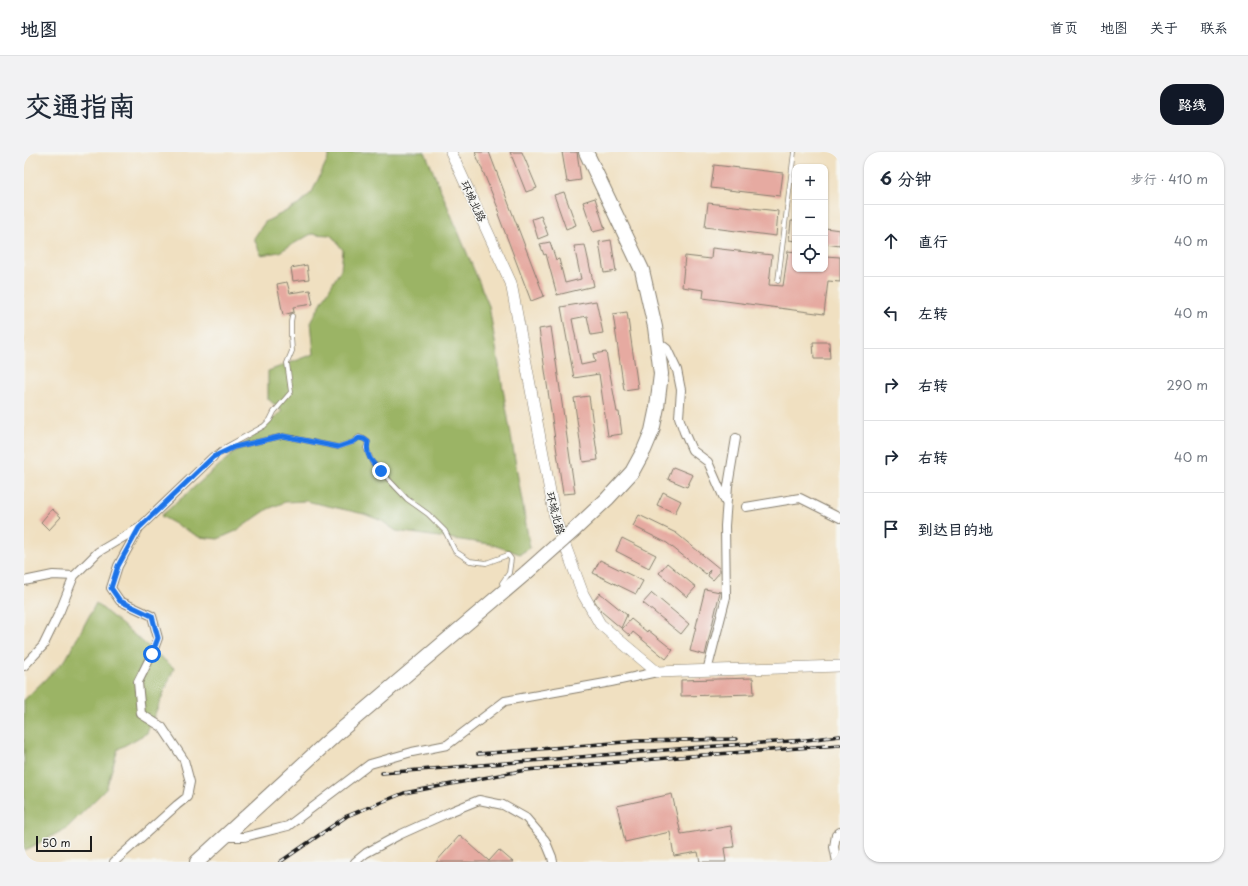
<!DOCTYPE html>
<html lang="zh">
<meta charset="utf-8">
<style>
body{margin:0;font-family:"Playpen Sans","LXGW WenKai TC",sans-serif;background:#f2f2f3;color:#1f2937}
.controls{position:absolute;right:12px;top:12px;display:grid;overflow:hidden;border-radius:8px;box-shadow:0 1px 3px #0004}
.controls button{width:36px;height:36px;display:grid;place-items:center;padding:0;border:0;border-bottom:1px solid #e0e1e3;background:#fff;color:#1f2937;font:20px sans-serif}
.scale{position:absolute;left:12px;bottom:10px;width:56px;box-sizing:border-box;padding-left:4px;border:2px solid #1c1c1c;border-top:0;font-size:11px;line-height:14px;white-space:nowrap;color:#1c1c1c;-webkit-text-stroke:3px #f6f6f2;paint-order:stroke}
.stop{position:absolute;width:12px;height:12px;margin:-9px;border:3px solid #1a73e8;border-radius:50%;background:#fff}
.stop.end{background:#1a73e8;border-color:#fff;box-shadow:0 1px 4px #0008}
.list{margin:0;padding:0;list-style:none}
h2{display:flex;justify-content:space-between;align-items:center;height:52px;margin:0;padding:0 16px;font-size:17px}
h2 small{font-size:13px;font-weight:400;color:#747a83}
.list li{display:grid;grid-template-columns:26px 1fr auto;gap:12px;align-items:center;box-sizing:border-box;height:72px;padding:0 16px;border-top:1px solid #e0e1e3}
.list b{display:block;font-size:15px;white-space:nowrap}
.list em{font-size:13px;font-style:normal;color:#747a83}
.icon{flex:none;width:22px;height:22px;fill:none;stroke:currentColor;stroke-width:2;stroke-linecap:round;stroke-linejoin:round}
.map{position:relative;flex:none;width:816px;height:710px;overflow:hidden;border-radius:16px}
header{display:flex;align-items:center;gap:24px;box-sizing:border-box;height:56px;padding:0 20px;background:#fff;border-bottom:1px solid #e0e1e3}
header strong{font-size:19px}
nav{display:flex;gap:22px;margin-inline-start:auto;font-size:14px}
.intro{display:flex;align-items:center;justify-content:space-between;box-sizing:border-box;height:96px;padding:0 24px}
h1{margin:0;font-size:28px}
.button{padding:10px 18px;border-radius:16px;background:#111827;color:#fff;font-size:14px;font-weight:700}
main{display:flex;gap:24px;padding:0 24px}
aside{flex:1;background:#fff;border-radius:16px;box-shadow:0 1px 3px #0004}
.map>svg:first-child{display:block}
</style>
<header>
<strong>地图</strong>
<nav><a>首页</a><a>地图</a><a>关于</a><a>联系</a></nav>
</header>
<div class="intro"><h1>交通指南</h1><a class="button">路线</a></div>
<main>
<div class="map">
<svg width="816" height="710" viewBox="0 0 816 710">
<rect width="100%" height="100%" fill="#f6f6f2"/>
<filter id="ink" filterUnits="userSpaceOnUse"><feTurbulence type="fractalNoise" baseFrequency=".025" numOctaves="2"/><feDisplacementMap in="SourceGraphic" scale="8" xChannelSelector="R" yChannelSelector="G"/><feConvolveMatrix kernelMatrix="1 2 1 2 8 2 1 2 1" color-interpolation-filters="sRGB"/></filter>
<filter id="wash" filterUnits="userSpaceOnUse"><feTurbulence type="fractalNoise" baseFrequency=".012" numOctaves="4" result="noise"/><feDisplacementMap in="SourceGraphic" scale="16" xChannelSelector="R" yChannelSelector="G"/><feGaussianBlur stdDeviation="0.9" result="paint"/><feColorMatrix in="noise" values="0 0 0 0 0 0 0 0 0 0 0 0 0 0 0 0 0 1.4 0 .05"/><feComposite in="paint" operator="in"/></filter>
<g filter="url(#wash)">
<rect width="100%" height="100%" fill="#f0e0c1"/>
<path fill="#9bb465" stroke="#5c6840" d="M305 0H401L465 154 506 396 496 402 466 392 372 379 358 369 340 362 282 349 261 350 244 357 212 379 194 387 175 385 137 364 258 259 244 247V219L290 202 287 169 317 117 319 98 307 83 287 82 255 100 237 103 230 86 241 70 274 53 288 40 305 4Z
M72 451 150 516 123 581 94 597 82 637 43 676 0 699V548L42 507Z"/>
<g id="blocks">
<path fill="#e6aaa1" d="M451 0H465L520 144 507 149 474 62 476 61Z
M486 0H498L513 36 502 40Z
M538 0H553L557 28 543 30Z
M690 13 759 21 756 44 687 36Z
M540 40 552 73 542 77 530 43Z
M571 46 581 77 569 80 559 50Z
M684 51 754 59 752 84 681 75Z
M517 64 524 83 514 87 508 67Z
M767 69H771V89L765 88Z
M801 76 816 78V94L801 92Z
M587 88 592 119 580 121 575 90Z
M526 90 532 108 535 107 541 131 557 127 550 94 561 93 570 134 533 143 522 102 520 103 516 92Z
M688 96 748 103 745 133 759 134 764 99 771 100V117H801V104L816 105V130L804 129 800 162 679 146 680 138 658 135 661 104 687 107Z
M283 113 285 127 269 129 267 116Z
M263 130 266 141 286 138 289 152 269 155 270 160 259 163 253 132Z
M572 149 579 181 567 183 563 164 548 167 557 213 571 210 569 202 582 200 593 260H595L598 282 584 284 575 222 550 226 537 155Z
M603 160 614 236 600 238 589 162Z
M527 175 551 341 539 342 515 177Z
M789 190H805L806 207H790Z
M565 244 574 308 559 310 550 246Z
M649 315 669 323 663 335 644 327Z
M639 340 657 349 651 361 633 353Z
M28 357 37 365 25 378 17 370Z
M615 363 652 381 696 417V420L689 428 684 424 686 418 682 422 643 391 609 374Z
M598 386 632 403 625 416 592 399Z
M576 408 619 429 612 442 569 421Z
M643 411 672 435 663 445 635 421Z
M681 437 696 440 681 503 666 499Z
M576 441 603 463 597 476 578 460 570 448Z
M628 441 665 472 657 482 619 451Z
M607 467 623 480 624 478 649 498 642 507 609 480 606 484 598 477Z
M729 526 730 542 657 544V528Z
M648 642 657 682 707 674 710 695 700 696 702 710H676L674 700 650 704 646 680 601 690 593 654Z
M436 683 465 709 475 698 489 710H412Z"/>
</g>
</g>
<g filter="url(#ink)">
<use href="#blocks" fill-opacity="0" stroke="#867e6e" stroke-width="1"/>
<g fill="none" stroke-linecap="round" stroke-linejoin="round">
<g stroke="#867e6e" stroke-width="5.5">
<path id="lane" d="M754 129 770 0
M194 301 202 295 240 274 246 268 250 260 267 240 263 211 268 199 267 183V170L268 164
M189 305 210 295 259 284 314 295 329 290 335 285 340 287 344 290 342 296 348 310 383 347 404 362 421 379 431 399 446 409 462 411 484 403 487 407 485 421 478 431 480 436"/>
</g>
<g stroke="#867e6e" stroke-width="10">
<path id="street" d="M634 190 643 197 653 218 657 238 655 265 660 280 668 298 684 310 702 351
M722 355 776 346 816 366
M0 429 29 423 50 424
M0 514 19 494 36 459 50 424 74 400 115 376 189 305
M683 519 702 445 701 374 704 334 712 286
M201 685H220L264 674 346 612 388 600 423 593 481 549 587 530 633 520
M90 710 153 653 163 645 166 630 160 608 138 575 117 562 114 530 128 502 134 486 128 464 96 449 87 436 94 414 115 376
M331 710 342 701 375 683 428 659 455 648 479 653 502 666 521 688 528 705 529 710
M813 710 810 695 812 683 816 680"/>
</g>
<g stroke="#867e6e" stroke-width="12">
<path id="secondary" d="M427 0 487 131 531 366 559 442 576 472 633 520 816 514"/>
</g>
<g stroke="#867e6e" stroke-width="16">
<path id="highway" d="M550 378 583 347 608 320 620 298 628 279 633 255 637 222 631 175 618 118 562 0
M173 710 310 584 503 420"/>
</g>
<use href="#lane" stroke="#fff" stroke-width="4"/>
<use href="#street" stroke="#fff" stroke-width="8"/>
<use href="#secondary" stroke="#fff" stroke-width="11"/>
<use href="#highway" stroke="#fff" stroke-width="14"/>
<g stroke="#1c1c1c" stroke-width="3.5">
<path id="rail" d="M454 602 613 589 712 587
M358 621 678 595 782 588 816 584
M256 710 323 664 380 641 502 618 679 603 816 593"/>
</g>
<use href="#rail" stroke="#f6f6f2" stroke-width="2" stroke-dasharray="6" stroke-linecap="butt"/>
<g stroke="#867e6e" stroke-width="16" stroke-linecap="butt">
<path id="highway-bridge" d="M503 420 550 378"/>
</g>
<use href="#highway-bridge" stroke="#fff" stroke-width="14"/>
</g>
</g>
<g fill="none" stroke-linecap="round" stroke-linejoin="round" filter="url(#ink)">
<path stroke="#1a73e8" stroke-width="5" d="M128 502 134 486 128 464 96 449 87 436 94 414 115 376 189 305 210 295 259 284 314 295 329 290 335 286 340 287 344 290C341 303 348 311 357 319"/>
</g>
<g text-anchor="middle" dominant-baseline="central" stroke-width="3" stroke-linejoin="round" paint-order="stroke">
<g font-size="11" fill="#1c1c1c" stroke="#f6f6f2">
<text transform="translate(450 49) rotate(65)">环城北路</text>
<text transform="translate(532 361) rotate(75)">环城北路</text>
</g>
</g>
</svg>
<div class="controls">
<button>+</button>
<button>−</button>
<button><svg class="icon" aria-label="locate" viewBox="0 0 24 24"><circle cx="12" cy="12" r="6"/><path d="M12 2v4M12 18v4M2 12h4M18 12h4"/></svg></button>
</div>
<div class="scale">50 m</div>
<div class="stop" style="left:128px;top:502px"></div>
<div class="stop end" style="left:357px;top:319px"></div>
</div>
<aside>
<h2>6 分钟<small>步行 · 410 m</small></h2>
<ul class="list">
<li><svg class="icon" aria-label="ahead" viewBox="0 0 24 24"><path d="M12 20V5M6 11l6-6 6 6"/></svg><div><b>直行</b></div><em>40 m</em></li>
<li><svg class="icon" aria-label="left" viewBox="0 0 24 24"><path d="M17 20v-9H6M10 6l-5 5 5 5"/></svg><div><b>左转</b></div><em>40 m</em></li>
<li><svg class="icon" aria-label="right" viewBox="0 0 24 24"><path d="M7 20v-9h11M14 6l5 5-5 5"/></svg><div><b>右转</b></div><em>290 m</em></li>
<li><svg class="icon" aria-label="right" viewBox="0 0 24 24"><path d="M7 20v-9h11M14 6l5 5-5 5"/></svg><div><b>右转</b></div><em>40 m</em></li>
<li><svg class="icon" aria-label="arrive" viewBox="0 0 24 24"><path d="M6 21V4h12l-3 4 3 4H6"/></svg><div><b>到达目的地</b></div></li>
</ul>
</aside>
</main>
